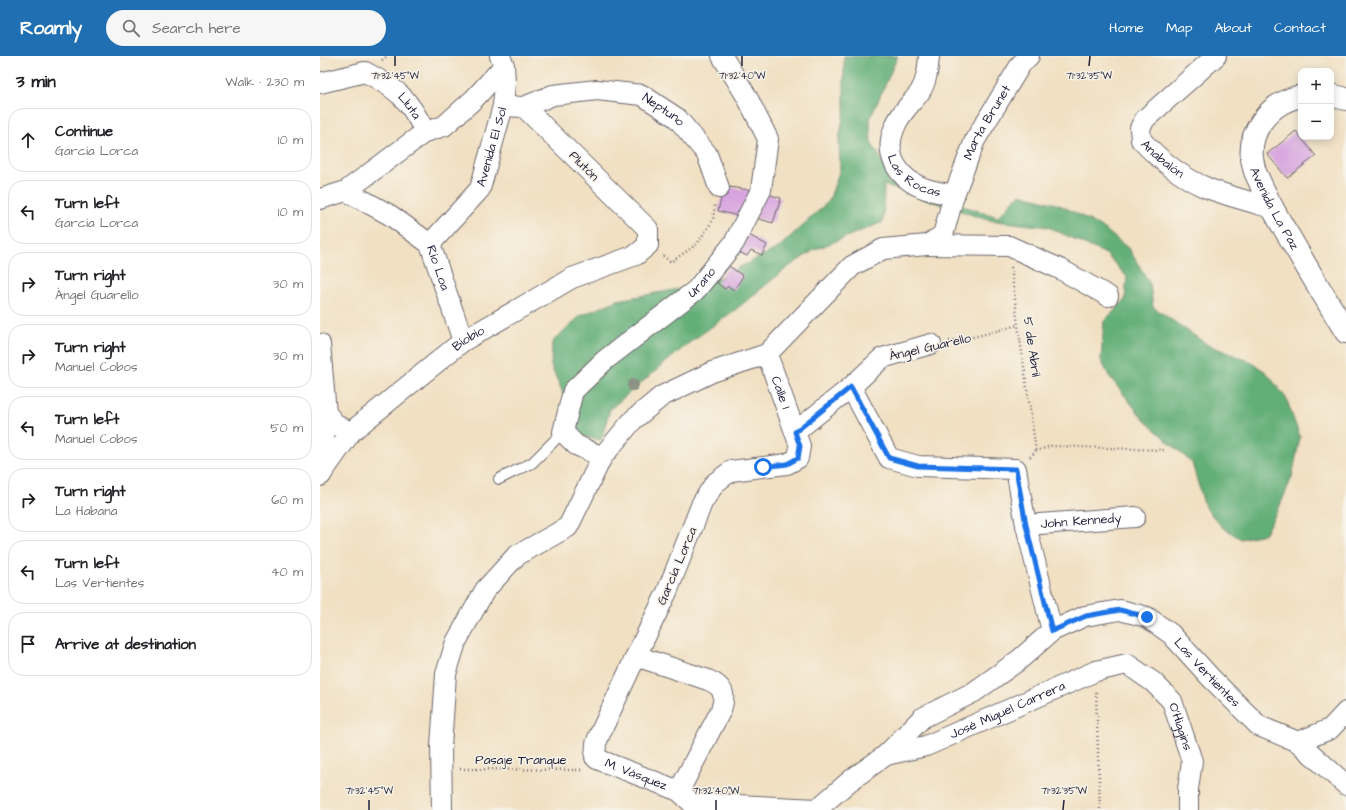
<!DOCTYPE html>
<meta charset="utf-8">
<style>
body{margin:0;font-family:"Architects Daughter",sans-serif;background:#f6f6f6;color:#202124}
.controls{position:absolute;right:12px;top:12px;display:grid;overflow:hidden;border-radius:8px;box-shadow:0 2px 10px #0003}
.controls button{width:36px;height:36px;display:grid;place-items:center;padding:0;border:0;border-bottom:1px solid #e0e0e0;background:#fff;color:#202124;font:20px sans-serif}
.stop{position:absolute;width:12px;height:12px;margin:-9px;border:3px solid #1a73e8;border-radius:50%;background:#fff}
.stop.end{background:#1a73e8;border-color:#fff;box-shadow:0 1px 4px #0008}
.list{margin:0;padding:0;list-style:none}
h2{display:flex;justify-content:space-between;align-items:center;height:52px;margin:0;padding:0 16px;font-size:17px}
h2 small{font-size:13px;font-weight:400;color:#757577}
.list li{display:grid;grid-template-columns:26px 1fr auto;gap:12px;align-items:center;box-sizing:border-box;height:64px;margin:0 8px 8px;padding:0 8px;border:1px solid #e0e0e0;border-radius:16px}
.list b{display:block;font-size:15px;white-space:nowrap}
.list p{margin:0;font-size:13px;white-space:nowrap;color:#757577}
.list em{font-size:13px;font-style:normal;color:#757577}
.icon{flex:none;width:22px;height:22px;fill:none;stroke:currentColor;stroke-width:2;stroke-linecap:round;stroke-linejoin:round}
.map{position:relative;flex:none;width:1026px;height:754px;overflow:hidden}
header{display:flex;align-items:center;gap:24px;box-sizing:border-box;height:56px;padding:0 20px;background:#1f6fb2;color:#fff}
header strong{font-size:19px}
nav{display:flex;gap:22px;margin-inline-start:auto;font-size:14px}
.search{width:280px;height:36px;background:#f6f6f6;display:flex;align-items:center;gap:10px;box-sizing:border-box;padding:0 14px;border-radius:22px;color:#757577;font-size:15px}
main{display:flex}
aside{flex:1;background:#fff}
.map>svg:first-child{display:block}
</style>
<header>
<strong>Roamly</strong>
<div class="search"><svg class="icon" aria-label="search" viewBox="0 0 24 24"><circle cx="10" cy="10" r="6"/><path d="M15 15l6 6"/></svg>Search here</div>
<nav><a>Home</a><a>Map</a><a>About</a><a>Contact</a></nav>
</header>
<main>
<aside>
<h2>3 min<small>Walk · 230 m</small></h2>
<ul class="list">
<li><svg class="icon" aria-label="ahead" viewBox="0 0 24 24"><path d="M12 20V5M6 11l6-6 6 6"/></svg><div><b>Continue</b><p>García Lorca</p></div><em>10 m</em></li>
<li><svg class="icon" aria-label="left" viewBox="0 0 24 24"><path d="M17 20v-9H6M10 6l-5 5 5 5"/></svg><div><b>Turn left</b><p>García Lorca</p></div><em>10 m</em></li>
<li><svg class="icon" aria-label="right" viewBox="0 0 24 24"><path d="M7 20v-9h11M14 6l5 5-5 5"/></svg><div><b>Turn right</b><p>Ángel Guarello</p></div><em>30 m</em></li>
<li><svg class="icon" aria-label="right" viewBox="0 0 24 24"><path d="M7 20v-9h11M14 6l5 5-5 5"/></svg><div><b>Turn right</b><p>Manuel Cobos</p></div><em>30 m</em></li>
<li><svg class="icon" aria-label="left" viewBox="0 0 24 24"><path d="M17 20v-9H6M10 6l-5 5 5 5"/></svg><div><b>Turn left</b><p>Manuel Cobos</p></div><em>50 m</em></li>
<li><svg class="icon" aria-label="right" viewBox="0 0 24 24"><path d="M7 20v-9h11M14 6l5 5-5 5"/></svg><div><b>Turn right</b><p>La Habana</p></div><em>60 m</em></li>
<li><svg class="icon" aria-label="left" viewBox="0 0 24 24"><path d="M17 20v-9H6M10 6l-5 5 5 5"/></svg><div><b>Turn left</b><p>Las Vertientes</p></div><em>40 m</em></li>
<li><svg class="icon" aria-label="arrive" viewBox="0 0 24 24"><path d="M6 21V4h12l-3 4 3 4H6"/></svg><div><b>Arrive at destination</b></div></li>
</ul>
</aside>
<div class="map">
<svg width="1026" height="754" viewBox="0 0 1026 754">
<rect width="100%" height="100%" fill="#f7f3e8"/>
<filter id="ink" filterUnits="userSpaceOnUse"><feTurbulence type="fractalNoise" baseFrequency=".025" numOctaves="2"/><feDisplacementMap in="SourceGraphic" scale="8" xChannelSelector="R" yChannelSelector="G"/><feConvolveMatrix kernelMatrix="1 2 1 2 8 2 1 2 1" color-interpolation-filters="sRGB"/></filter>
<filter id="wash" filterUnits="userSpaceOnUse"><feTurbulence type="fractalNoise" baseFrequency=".012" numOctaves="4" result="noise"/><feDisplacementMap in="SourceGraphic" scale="16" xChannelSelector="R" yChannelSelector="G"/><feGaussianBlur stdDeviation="0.9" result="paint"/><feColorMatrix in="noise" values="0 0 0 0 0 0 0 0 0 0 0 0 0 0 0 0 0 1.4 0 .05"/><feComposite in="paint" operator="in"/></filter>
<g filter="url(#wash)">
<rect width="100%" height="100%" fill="#f1e0c2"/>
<path fill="#64af78" stroke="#43685a" d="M524 0H578L550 63 551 87 565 108 568 126 678 161 700 138 740 149 782 171 809 193 830 228 833 251 888 289 929 305 946 316 966 342 980 381 972 421 958 454 944 478 921 483 902 471 885 451 872 407 825 365 789 320 781 304 784 265 805 244 807 221 786 198 728 171 667 164 564 129 563 166 494 194 467 212 415 254 369 287 290 353 281 384 262 380 231 310 232 286 260 260 298 244 386 228 458 192 509 145 520 113 519 84 524 57Z"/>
<g id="blocks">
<path fill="#d7a4df" d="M976 75 996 100 967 122 947 98Z
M409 131 430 134 422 161 398 155 403 135H409Z
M444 137 461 142 453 167 436 162Z
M429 179 447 189 442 199 431 194 427 200 419 196Z
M409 210 423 220 414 234 408 230 405 233 397 227Z"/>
</g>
</g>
<g filter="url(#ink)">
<use href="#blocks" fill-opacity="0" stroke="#6a646a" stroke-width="1"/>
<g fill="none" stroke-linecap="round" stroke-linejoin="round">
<g stroke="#6a646a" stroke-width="12">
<path id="lane" d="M179 423 212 407 243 376"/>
</g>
<g stroke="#6a646a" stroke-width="22">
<g id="street">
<path id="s1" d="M609 0C608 12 607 25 600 36 591 48 579 58 574 73 563 101 580 124 606 133 615 136 625 137 634 139"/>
<path id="s2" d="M896 0 825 63 820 72 821 84C839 103 863 122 887 132 908 140 931 146 952 152"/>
<path id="s3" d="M0 27 45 16C78 33 89 43 105 76"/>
<path id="s4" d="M204 51 233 39 277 34 322 39 357 62 387 98 399 132"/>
<path d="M26 135 105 76 124 70 154 43 184 10"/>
<path id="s5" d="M0 143 26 135 70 159 110 188 143 285"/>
<path id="s6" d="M110 188 160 133 183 50 185 26 184 10 180 0"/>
<path d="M607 189 689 190 740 213 788 240"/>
<path d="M0 288 6 357 16 369 31 376"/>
<path id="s7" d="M447 298 480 390 478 402 467 408 411 415 395 427 382 447 347 536 316 600 278 682 276 688 275 701 277 703 359 735 373 748H396L497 753"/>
<path d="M531 331 569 402 598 410 696 413 706 469 732 575"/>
<path d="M475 376 531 331 562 302 611 288"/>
<path id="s8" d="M282 401 256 389 243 376 253 335 285 304 376 234 414 187 441 134 448 83 427 41 402 0"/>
<path d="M1 419 6 357"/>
<path id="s9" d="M0 420 31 376 143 285 252 222 316 199 328 189V173L204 51 183 50"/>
<path id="s10" d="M706 469 815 461"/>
<path d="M316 600 388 624C404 631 406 638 401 654L359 735"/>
<path d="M978 686 1010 673 1026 656"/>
<path id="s11" d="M566 699 606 690 776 615 807 608 833 626 852 645 872 705 868 733V754"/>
<path id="s12" d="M122 754 121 690 126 618 136 586 165 534 196 500 248 471 282 401 313 364 342 340 392 316 447 298 532 210 563 193 607 189 623 179 634 139 655 84 701 8 709 0"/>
<path id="s13" d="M496 754 531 724 566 699 602 662 654 636 699 604 732 575 765 560 800 554 827 561 851 578 891 622 939 670 978 686 1026 729"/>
</g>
</g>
<g stroke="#6a646a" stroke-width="24">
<g id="secondary">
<path d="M1011 39 1026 43"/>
<path id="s14" d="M981 40C948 47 924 78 934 112 935 118 939 123 941 129 950 148 959 165 970 182 988 214 1007 245 1026 276"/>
</g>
</g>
<path stroke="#6a646a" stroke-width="2.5" stroke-dasharray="1 3" stroke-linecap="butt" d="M62 4 67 0
M343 200 351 206 377 188 393 164 395 149
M691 211 698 269 716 395
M629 285 658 280 698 269
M710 401 716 395 731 390 844 394
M776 636 780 754
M140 713 263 714"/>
<use href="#lane" stroke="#fff" stroke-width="10"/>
<use href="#street" stroke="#fff" stroke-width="20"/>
<use href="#secondary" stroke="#fff" stroke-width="22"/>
</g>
<circle fill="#8e9485" cx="313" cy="329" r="6"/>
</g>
<g fill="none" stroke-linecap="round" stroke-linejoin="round" filter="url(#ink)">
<path stroke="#1a73e8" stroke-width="5" d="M443 411 467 408 478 402 480 390 475 376 531 331 569 402 598 410 696 413 706 469 732 575 766 560 800 554 827 561"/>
</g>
<path fill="none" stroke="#22223b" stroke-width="1.5" d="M75 10V0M422 10V0M769 10 770 0M49 754V744M396 754V744M743 754 744 744"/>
<g text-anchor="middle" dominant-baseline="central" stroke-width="3" stroke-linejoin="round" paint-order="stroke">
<g font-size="13" fill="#22223b" stroke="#f7f3e8">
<text stroke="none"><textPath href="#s3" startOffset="103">Lluta</textPath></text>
<text stroke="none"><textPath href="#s4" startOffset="147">Neptuno</textPath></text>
<text stroke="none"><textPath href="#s12" startOffset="954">Marta Brunet</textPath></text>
<text stroke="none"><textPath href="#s6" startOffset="118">Avenida El Sol</textPath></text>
<text stroke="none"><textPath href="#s2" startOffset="146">Anabalón</textPath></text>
<text transform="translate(264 110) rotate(45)">Plutón</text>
<text stroke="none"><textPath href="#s1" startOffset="142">Las Rocas</textPath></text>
<text stroke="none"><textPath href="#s14" startOffset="142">Avenida La Paz</textPath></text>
<text stroke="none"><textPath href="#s5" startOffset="152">Río Loa</textPath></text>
<text stroke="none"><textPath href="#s8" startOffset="258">Urano</textPath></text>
<text stroke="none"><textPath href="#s9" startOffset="204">Bíobío</textPath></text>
<text transform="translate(610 291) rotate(-13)">Ángel Guarello</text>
<text transform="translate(712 291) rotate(82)">5 de Abril</text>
<text stroke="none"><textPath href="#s7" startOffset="41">Calle 1</textPath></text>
<text stroke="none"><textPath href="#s10" startOffset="55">John Kennedy</textPath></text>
<text transform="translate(357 510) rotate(-67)">García Lorca</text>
<text stroke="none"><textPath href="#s13" startOffset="480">Las Vertientes</textPath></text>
<text stroke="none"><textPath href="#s11" startOffset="130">José Miguel Carrera</textPath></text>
<text stroke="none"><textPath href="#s11" startOffset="344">O'Higgins</textPath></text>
<text x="201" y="704">Pasaje Tranque</text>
<text stroke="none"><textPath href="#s7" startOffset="544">M. Vásquez</textPath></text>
</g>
</g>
<g font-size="10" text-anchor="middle" fill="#22223b" stroke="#f7f3e8" stroke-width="3" stroke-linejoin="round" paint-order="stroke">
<text x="75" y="23">71°32'45"W</text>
<text x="422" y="23">71°32'40"W</text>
<text x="769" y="23">71°32'35"W</text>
<text x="49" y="738">71°32'45"W</text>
<text x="396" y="738">71°32'40"W</text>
<text x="744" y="738">71°32'35"W</text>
</g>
</svg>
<div class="controls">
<button>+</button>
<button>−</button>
</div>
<div class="stop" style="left:443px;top:411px"></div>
<div class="stop end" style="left:827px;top:561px"></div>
</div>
</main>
